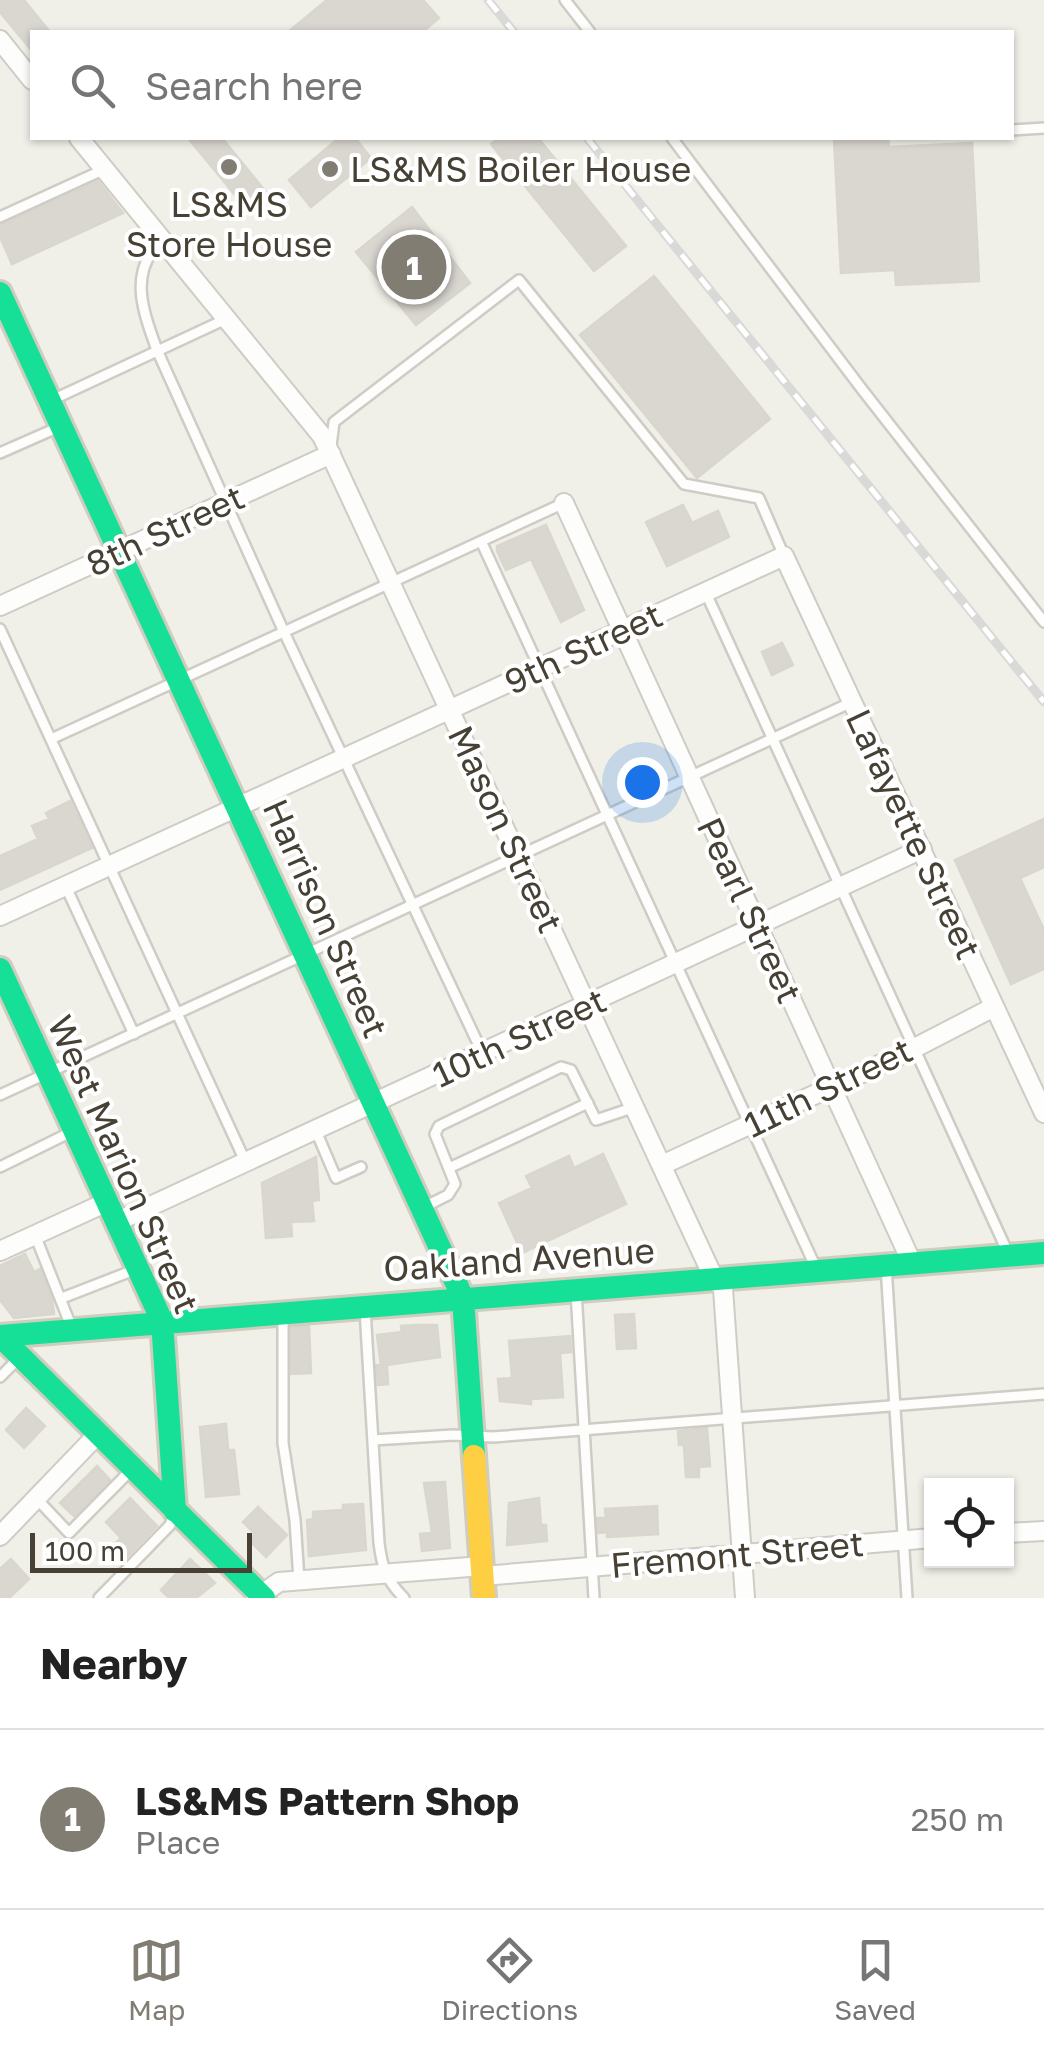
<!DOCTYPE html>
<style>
body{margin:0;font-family:"Golos Text",sans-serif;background:#f2f2f2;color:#222}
.controls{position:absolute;right:30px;bottom:30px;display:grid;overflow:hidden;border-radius:0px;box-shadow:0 2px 8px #0004}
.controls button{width:90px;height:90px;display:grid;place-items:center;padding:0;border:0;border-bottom:2px solid #e0e0e0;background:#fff;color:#222;font:50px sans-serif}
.scale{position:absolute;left:30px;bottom:25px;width:222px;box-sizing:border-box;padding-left:10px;border:5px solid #474034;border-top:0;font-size:28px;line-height:35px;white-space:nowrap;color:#474034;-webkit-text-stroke:8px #fff;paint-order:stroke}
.you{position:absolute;left:642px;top:782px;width:35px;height:35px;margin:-25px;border:8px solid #fff;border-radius:50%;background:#1a73e8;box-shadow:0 0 0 15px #1a73e833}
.badge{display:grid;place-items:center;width:65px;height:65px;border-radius:50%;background:#827d73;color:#fff;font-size:32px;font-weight:700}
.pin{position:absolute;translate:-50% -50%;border:5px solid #fff;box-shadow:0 2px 10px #0006}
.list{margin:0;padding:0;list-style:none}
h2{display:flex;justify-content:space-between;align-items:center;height:130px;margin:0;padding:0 40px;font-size:42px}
h2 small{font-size:32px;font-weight:400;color:#767676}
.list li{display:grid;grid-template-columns:65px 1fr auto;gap:30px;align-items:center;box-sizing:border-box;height:180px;padding:0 40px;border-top:2px solid #e0e0e0}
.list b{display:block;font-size:38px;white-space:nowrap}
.list p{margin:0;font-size:32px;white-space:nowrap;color:#767676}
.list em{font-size:32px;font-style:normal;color:#767676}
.icon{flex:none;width:55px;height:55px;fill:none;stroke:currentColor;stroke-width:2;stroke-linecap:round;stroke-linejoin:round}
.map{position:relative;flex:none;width:1044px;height:1598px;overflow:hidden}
.search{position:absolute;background:#fff;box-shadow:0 2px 8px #0004;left:30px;right:30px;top:30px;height:110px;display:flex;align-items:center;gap:25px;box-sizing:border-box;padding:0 35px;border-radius:0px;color:#767676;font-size:38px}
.sheet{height:310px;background:#fff}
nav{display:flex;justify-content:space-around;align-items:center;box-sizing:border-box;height:140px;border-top:2px solid #e0e0e0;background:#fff;font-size:28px;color:#767676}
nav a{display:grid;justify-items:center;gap:5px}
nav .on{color:#827d73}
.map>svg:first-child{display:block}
</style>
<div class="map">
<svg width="1044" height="1598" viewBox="0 0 1044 1598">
<rect width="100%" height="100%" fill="#f0efe8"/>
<path fill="#dad7d1" stroke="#d9d6ce" stroke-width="2.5" d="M0 0H24L50 32H32V51L0 12Z
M327 0H423L439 18 422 32H288Z
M188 138H222L270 197 250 213Z
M339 138H355L371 158 311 207 289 180Z
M499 138H538L626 246 594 271 491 144Z
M834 138H888L889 147 972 143 979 281 896 285 895 270 841 273Z
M98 181 123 213 12 264 0 237V225Z
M412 207 470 283 416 325 356 252Z
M654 276 770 419 697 478 580 335Z
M683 505 692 523 718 511 729 537 667 566 646 522Z
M546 525 584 610 561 622 531 559 506 570 497 551V546Z
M782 643 793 665 772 675 762 652Z
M70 801 92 848 0 890V856L38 839 32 826 49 819 46 813Z
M1044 819V867L1020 878 1044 930V969L1011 984 955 860Z
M603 1154 626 1204 522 1253 499 1203 532 1188 526 1176 569 1156 574 1168Z
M316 1157 319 1200 312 1201 314 1221 291 1222 292 1236 266 1238 262 1183Z
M25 1254 34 1272 40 1269 52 1299 54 1314 14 1318 0 1300V1266Z
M634 1314 636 1348 617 1349 615 1315Z
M417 1325H437L440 1357 387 1365 388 1384 378 1385 376 1365H381L377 1335 402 1332 401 1326Z
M309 1326 311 1373 291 1374V1327Z
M570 1336 571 1352 560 1353 563 1397 531 1399V1404L500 1401 498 1379 512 1378 509 1341Z
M26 1408 45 1426 24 1448 6 1430Z
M226 1424 228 1450H234L239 1494 206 1497 200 1427Z
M707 1428 710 1466 699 1467V1477H686L684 1445H679L678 1431Z
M97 1466 110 1480 74 1516 60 1503Z
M445 1482 450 1548 422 1551 420 1534 432 1533 424 1483Z
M130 1498 157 1526 122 1562 109 1549 121 1538 106 1522Z
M539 1498 541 1525H546L547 1541 507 1545 509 1503Z
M363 1504 366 1550 309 1556 307 1520 313 1519V1512L343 1510V1505Z
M657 1506 658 1534 607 1537V1532L598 1533 597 1518H606L605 1509Z
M258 1507 287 1535 266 1557 249 1540 255 1534 243 1522Z
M11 1559 29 1579 9 1598H0V1569Z
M190 1559 215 1583 196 1598H169L161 1590Z"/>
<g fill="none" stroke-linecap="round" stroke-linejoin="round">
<g stroke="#ceccc5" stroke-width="14">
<path id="lane" d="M565 0 590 32
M1012 130 1044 128
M672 138 861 388 1044 622
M0 217 105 169
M161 241C128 273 143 311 157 350L284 632 482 1052
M52 400 226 319
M331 446 334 422 519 280 684 484 759 498 784 556
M0 453 59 427
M481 541 816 1268
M705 591 1008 1253
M0 629 246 1163
M51 739 564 503
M66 887 134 1034
M0 1095 852 702
M316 1131 336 1178 361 1167
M0 1167 71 1132
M449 1168 588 1103
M424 1207 448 1195 455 1184 435 1134 439 1126 561 1067 571 1070 596 1120 635 1107
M35 1235 71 1326
M886 1266 907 1598
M576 1291 594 1598
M62 1298 134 1270
M365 1309 379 1543C382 1567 386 1580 404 1598
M283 1314V1443L295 1520 299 1580
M0 1377 19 1358
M373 1440 453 1435 493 1437 1044 1394
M37 1499 69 1533 130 1471
M99 1598 170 1525 174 1514"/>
</g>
<g stroke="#ceccc5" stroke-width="22">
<path id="street" d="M0 40 32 80
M79 138 322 436 710 1270 723 1289 745 1598
M564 503 912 1263
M0 606 331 454
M0 916 784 556 1044 1113
M662 1165 903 1054 994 1007
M116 1222 922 849
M0 1251 107 1202
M1006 1533 1044 1531
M0 1536 98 1434
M483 1576 932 1538
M256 1598 279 1582 482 1566"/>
</g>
<g stroke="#d0ccbe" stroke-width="28">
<path id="fast" d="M0 293 463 1298 474 1456
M0 969 162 1321 175 1511
M0 1336 1044 1253
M0 1336 264 1598"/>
</g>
<g stroke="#d0ccbe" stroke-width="28">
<path id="slow" d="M474 1456 484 1598"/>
</g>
<use href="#lane" stroke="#fdfdfc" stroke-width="9"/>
<use href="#street" stroke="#fdfdfc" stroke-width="18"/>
<use href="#fast" stroke="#16e098" stroke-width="22"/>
<use href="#slow" stroke="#ffcf43" stroke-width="22"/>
<g stroke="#d9d9d8" stroke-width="9">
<path id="rail" d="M488 0 514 32
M587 138 1044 702"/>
</g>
<use href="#rail" stroke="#fff" stroke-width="5" stroke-dasharray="15" stroke-linecap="butt"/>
</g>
<g fill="#827d73" stroke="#fff" stroke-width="4">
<circle cx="229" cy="167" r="10"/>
<circle cx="330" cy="169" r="10"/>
</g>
<g text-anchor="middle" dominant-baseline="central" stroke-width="8" stroke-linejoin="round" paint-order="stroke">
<g font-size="35" fill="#474034" stroke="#fff" text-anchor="start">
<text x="350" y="169">LS&amp;MS Boiler House</text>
<text x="229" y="204" text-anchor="middle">LS&amp;MS<tspan x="229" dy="40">Store House</tspan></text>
</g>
<g font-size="35" fill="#474034" stroke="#fff">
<text transform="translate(165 530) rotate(-25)">8th Street</text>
<text transform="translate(583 648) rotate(-25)">9th Street</text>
<text transform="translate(506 829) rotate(65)">Mason Street</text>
<text transform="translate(914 834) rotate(65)">Lafayette Street</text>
<text transform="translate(750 910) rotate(65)">Pearl Street</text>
<text transform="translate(326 918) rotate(66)">Harrison Street</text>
<text transform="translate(519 1037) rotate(-25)">10th Street</text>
<text transform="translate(828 1087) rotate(-26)">11th Street</text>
<text transform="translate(124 1164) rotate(66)">West Marion Street</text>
<text transform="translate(519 1259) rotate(-4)">Oakland Avenue</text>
<text transform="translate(737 1554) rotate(-5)">Fremont Street</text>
</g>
</g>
</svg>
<div class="controls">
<button><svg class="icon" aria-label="locate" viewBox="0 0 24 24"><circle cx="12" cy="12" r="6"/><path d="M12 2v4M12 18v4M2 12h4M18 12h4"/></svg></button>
</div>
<div class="scale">100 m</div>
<div class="you"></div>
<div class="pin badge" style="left:414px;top:267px">1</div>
<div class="search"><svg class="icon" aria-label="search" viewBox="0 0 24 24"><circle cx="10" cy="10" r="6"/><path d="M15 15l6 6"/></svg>Search here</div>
</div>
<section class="sheet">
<h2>Nearby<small></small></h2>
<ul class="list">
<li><span class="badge">1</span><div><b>LS&amp;MS Pattern Shop</b><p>Place</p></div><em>250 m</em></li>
</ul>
</section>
<nav>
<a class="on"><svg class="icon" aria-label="map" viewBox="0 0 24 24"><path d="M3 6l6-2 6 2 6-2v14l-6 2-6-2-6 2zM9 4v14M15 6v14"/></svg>Map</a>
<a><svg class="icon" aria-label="directions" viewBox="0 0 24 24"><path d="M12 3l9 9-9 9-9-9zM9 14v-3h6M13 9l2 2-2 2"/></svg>Directions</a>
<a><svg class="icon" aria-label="saved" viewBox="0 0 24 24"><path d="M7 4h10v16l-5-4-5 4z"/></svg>Saved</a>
</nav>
